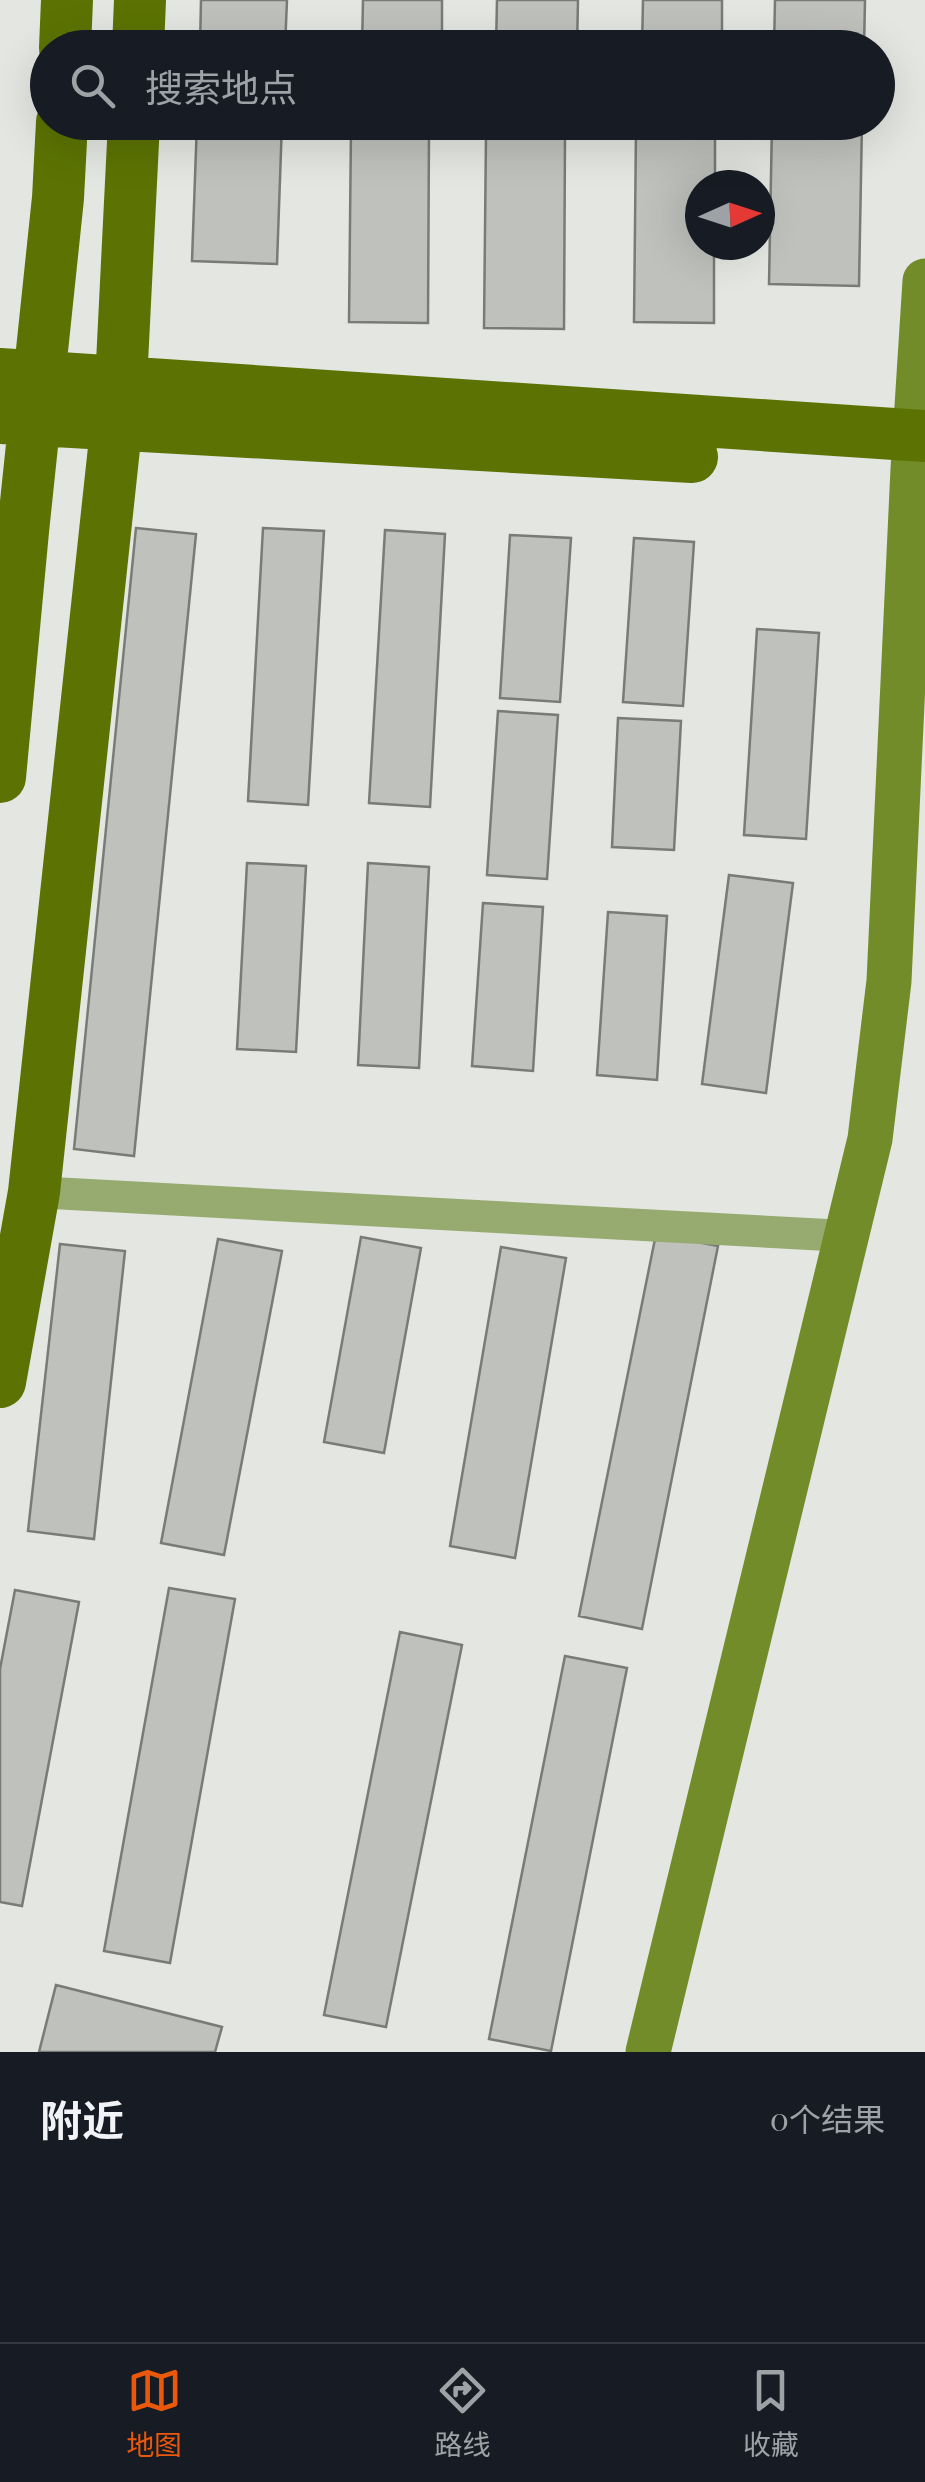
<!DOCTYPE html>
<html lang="zh">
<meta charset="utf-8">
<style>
body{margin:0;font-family:"Playfair Display","Noto Sans SC",serif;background:#242831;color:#f1f3f6}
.compass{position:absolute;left:685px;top:170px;width:90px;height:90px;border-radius:50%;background:#171b24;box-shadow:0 10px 40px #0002;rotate:87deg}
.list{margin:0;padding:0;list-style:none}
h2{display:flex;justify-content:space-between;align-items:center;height:130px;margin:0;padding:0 40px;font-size:42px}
h2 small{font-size:32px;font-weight:400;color:#9ea1a6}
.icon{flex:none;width:55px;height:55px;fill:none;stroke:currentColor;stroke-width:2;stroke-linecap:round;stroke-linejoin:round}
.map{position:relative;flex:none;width:925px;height:2052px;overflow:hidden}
.search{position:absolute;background:#171b24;box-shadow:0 10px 40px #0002;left:30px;right:30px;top:30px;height:110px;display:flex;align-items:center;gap:25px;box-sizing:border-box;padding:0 35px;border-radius:55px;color:#9ea1a6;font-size:38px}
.sheet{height:290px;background:#171b24}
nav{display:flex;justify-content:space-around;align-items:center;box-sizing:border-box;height:140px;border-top:2px solid #363941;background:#171b24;font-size:28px;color:#9ea1a6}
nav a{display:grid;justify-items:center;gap:5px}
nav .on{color:#ea580c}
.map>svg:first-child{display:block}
</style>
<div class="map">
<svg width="925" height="2052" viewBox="0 0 925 2052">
<rect width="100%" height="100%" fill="#e4e6e1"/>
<path fill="#bfc1bc" stroke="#797b76" stroke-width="2.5" d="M201 0H287L285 48H200Z
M363 0H442V48H362Z
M497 0H578L577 48H496Z
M643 0H722V48H642Z
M775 0H865L864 48H774Z
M197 122H282L277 264 192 261Z
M772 122H862L859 286 769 284Z
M351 128 429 129 428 323 349 322Z
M636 129H715V185H700V245H714V323L634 322Z
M486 134 565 135 564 329 484 328Z
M136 528 196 534 134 1156 74 1149Z
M263 528 324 531 308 805 248 801Z
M385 530 445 534 430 807 369 803Z
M510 535 571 538 560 702 500 698Z
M634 538 694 542 683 706 623 702Z
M757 629 819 633 806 839 744 835Z
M498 711 558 715 547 879 487 875Z
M618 718 681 721 674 850 612 847Z
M247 863 306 866 296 1052 237 1049Z
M368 863 429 867 419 1068 358 1065Z
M729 875 793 883 766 1093 702 1084Z
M483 903 543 907 533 1071 472 1066Z
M608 912 667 916 657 1080 597 1075Z
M656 1234 718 1246 642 1629 579 1616Z
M361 1237 421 1248 384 1453 324 1442Z
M218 1239 282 1251 224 1555 161 1543Z
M60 1244 125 1251 94 1539 28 1531Z
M501 1247 566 1258 515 1558 450 1546Z
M169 1588 235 1599 170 1963 104 1951Z
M15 1590 79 1602 22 1906 0 1902V1669Z
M400 1632 462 1645 386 2027 324 2015Z
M565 1656 627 1668 551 2051 489 2039Z
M56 1985 222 2027 215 2052H39Z"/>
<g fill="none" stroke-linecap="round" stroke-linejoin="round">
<path stroke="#97aa6f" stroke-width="32" d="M34 1192 846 1236"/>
<path stroke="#738c2a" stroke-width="45" d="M648 2052 870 1139 889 981 913 469 925 281"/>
<path stroke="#5c7303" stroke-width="52" d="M65 48 67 0
M138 48 140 0
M0 374 925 436
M0 418 692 457
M0 777 23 531 58 198 62 122
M0 1382 34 1192 121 383 134 122"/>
</g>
</svg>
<svg class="compass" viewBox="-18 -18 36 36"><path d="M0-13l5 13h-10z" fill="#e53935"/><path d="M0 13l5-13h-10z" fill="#9ea1a6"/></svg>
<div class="search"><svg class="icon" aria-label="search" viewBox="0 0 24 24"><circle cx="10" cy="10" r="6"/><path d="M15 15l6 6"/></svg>搜索地点</div>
</div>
<section class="sheet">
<h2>附近<small>0个结果</small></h2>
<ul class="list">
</ul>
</section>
<nav>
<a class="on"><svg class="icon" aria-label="map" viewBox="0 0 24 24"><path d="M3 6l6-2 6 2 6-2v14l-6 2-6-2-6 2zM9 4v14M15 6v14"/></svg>地图</a>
<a><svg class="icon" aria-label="directions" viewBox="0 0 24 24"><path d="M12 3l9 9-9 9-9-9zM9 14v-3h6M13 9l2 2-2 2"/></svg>路线</a>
<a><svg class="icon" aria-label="saved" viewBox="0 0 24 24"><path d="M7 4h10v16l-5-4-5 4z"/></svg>收藏</a>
</nav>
